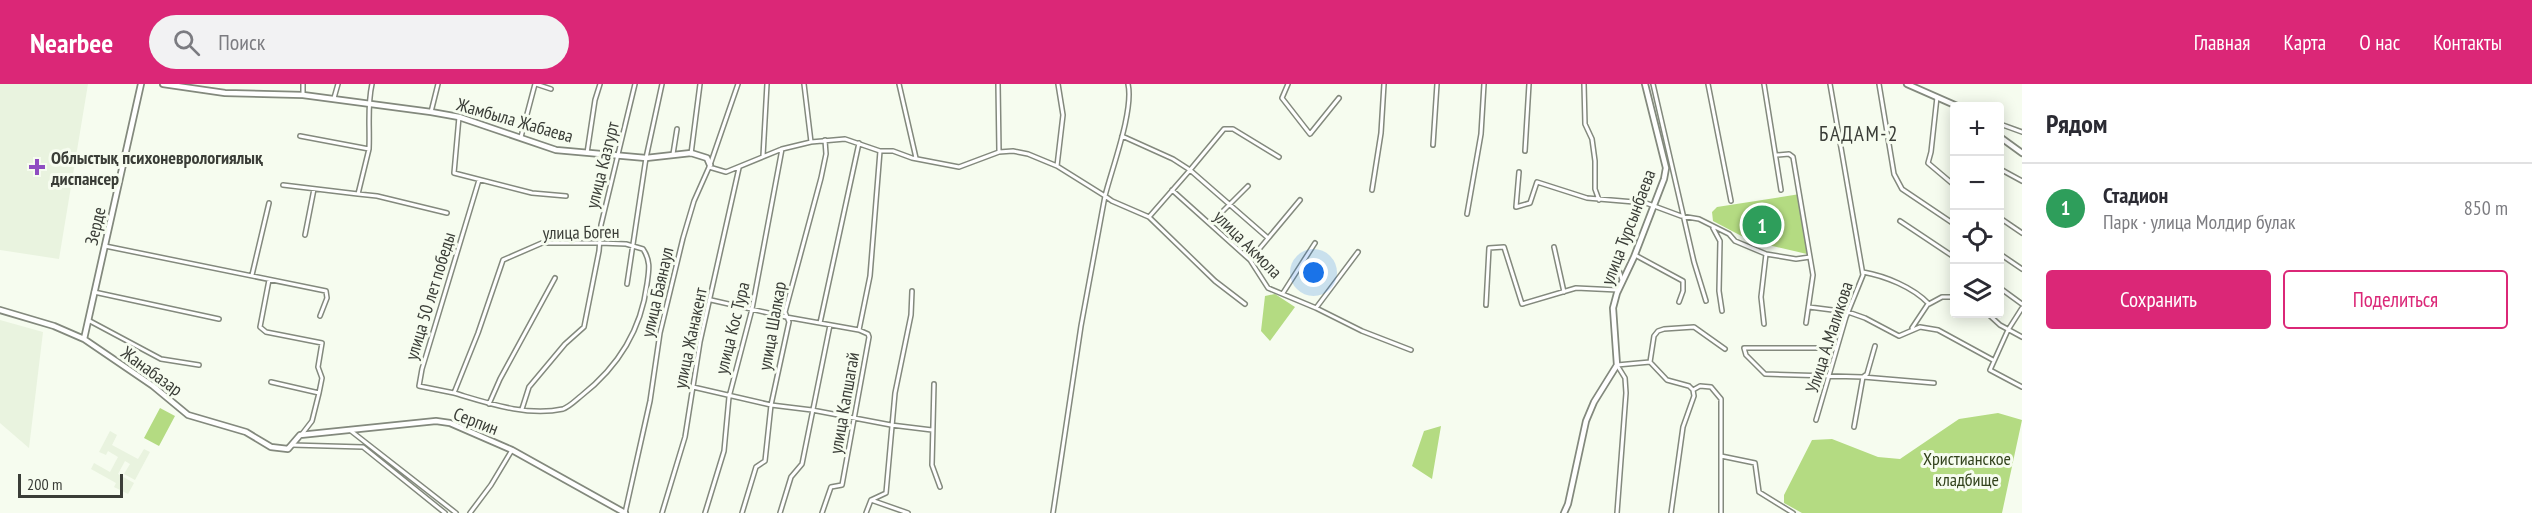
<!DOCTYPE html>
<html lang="ru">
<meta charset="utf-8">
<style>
body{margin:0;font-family:"PT Sans Narrow",sans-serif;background:#f2f2f3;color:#2b2b33}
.controls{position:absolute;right:18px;top:18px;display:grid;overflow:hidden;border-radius:6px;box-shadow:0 3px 15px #0003}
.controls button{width:54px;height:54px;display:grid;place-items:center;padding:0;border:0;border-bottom:2px solid #e1e1e2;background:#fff;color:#2b2b33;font:30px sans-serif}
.scale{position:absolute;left:18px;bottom:15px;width:105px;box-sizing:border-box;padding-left:6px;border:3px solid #3a3d37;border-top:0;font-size:16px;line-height:21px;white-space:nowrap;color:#3a3d37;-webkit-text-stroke:4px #f6fcef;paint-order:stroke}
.you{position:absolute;left:1314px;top:189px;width:21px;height:21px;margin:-15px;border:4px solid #fff;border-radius:50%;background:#1a73e8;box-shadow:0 0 0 9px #1a73e833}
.badge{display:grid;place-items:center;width:39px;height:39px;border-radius:50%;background:#db2777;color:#fff;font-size:20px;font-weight:700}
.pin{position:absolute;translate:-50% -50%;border:3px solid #fff;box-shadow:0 2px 6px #0006}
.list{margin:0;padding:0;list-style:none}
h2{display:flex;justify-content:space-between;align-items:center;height:78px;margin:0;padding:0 24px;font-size:26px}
h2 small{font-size:20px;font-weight:400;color:#7c7c81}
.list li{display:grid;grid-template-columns:39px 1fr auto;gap:18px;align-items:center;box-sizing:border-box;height:90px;padding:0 24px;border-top:2px solid #e1e1e2}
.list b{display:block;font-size:22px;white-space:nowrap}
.list p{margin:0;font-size:20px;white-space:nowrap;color:#7c7c81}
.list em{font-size:20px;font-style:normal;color:#7c7c81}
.actions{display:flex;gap:12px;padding:18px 24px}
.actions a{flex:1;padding:14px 0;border:2px solid #db2777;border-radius:6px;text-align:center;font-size:21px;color:#db2777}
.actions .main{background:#db2777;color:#fff}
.icon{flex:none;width:33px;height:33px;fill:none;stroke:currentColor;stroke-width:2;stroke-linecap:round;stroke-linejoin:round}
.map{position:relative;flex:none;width:2022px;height:429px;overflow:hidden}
header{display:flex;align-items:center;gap:36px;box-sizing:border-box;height:84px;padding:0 30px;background:#db2777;color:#fff}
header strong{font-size:28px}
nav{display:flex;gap:33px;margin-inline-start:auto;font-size:21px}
.search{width:420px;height:54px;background:#f2f2f3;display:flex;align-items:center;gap:15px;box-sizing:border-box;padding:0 21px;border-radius:33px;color:#7c7c81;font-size:22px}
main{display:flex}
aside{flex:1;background:#fff}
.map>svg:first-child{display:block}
</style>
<header>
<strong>Nearbee</strong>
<div class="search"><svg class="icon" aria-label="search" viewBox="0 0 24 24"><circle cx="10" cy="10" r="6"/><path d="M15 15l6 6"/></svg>Поиск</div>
<nav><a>Главная</a><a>Карта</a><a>О нас</a><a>Контакты</a></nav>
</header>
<main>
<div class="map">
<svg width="2022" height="429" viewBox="0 0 2022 429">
<rect width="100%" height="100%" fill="#f6fcef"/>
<path fill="#e9f3df" d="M0 0H88L59 175 0 166Z
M0 236 43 248 29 364 0 339Z
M110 347 117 351 112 361 138 375 144 365 150 368 135 396 124 390 130 380 125 377 118 390 134 399 128 410 114 403 116 399 91 385 94 379 110 388 118 373 108 367 106 371 99 368Z"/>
<path fill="#b4db82" d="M1800 110 1807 170 1751 157 1713 137 1712 128 1717 123Z
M1275 210 1295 223 1270 257 1261 247 1265 212Z
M160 324 175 332 159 362 144 354Z
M1998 329 2022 336 2002 429H1802L1784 419V411L1812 356 1832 355 1878 373 1900 375 1959 335Z
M1441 342 1432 395 1412 382 1424 347Z"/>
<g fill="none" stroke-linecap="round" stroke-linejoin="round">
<g stroke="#83897d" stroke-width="6">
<path id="street" d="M536 0 551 5
M804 0 811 58
M899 0 916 74
M998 0 999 67
M1288 0 1282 14 1310 50 1339 14
M1584 0 1585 40 1592 55 1595 77V105L1599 116
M1653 0 1694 178 1706 217
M1708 0 1731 117
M1764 0 1781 106
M1879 0 1894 90 1902 105 1954 140
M303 11V0
M1937 13 1931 68 1928 79 1954 101
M334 14 338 0
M431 28 438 0
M459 33 454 89 532 109 566 112
M2000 40 2022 48
M1122 52 1173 75 1190 86 1224 45H1233L1279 73
M521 53 535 0
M1433 61 1437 0
M369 65C370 43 367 22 372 0
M1525 67 1529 0
M587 69 595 16 600 0
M673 70 677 45
M691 70 700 0
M1777 71 1789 70 1793 73 1813 191 1806 239
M763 72 767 0
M1057 82 1105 112C1112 84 1134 26 1128 0
M709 83 726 88 782 65 811 58 845 55 880 67H893L912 74 959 83 999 68 1013 67 1028 70 1057 82 1063 31 1058 0
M2000 85 2022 97
M1519 88 1516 123 1530 119 1537 98 1587 114 1646 119 1681 132 1699 135 1729 150 1735 157 1766 170 1796 175 1810 173
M283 101 358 110 369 65 300 52
M1172 106 1250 176 1268 204 1316 224 1362 247 1411 266
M1372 106 1381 49 1384 0
M358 110 377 112 447 129
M1467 130 1481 50 1484 0
M1149 133 1190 86 1268 154
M2000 134 2022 149
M1900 137 1954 173
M1210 140 1248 102
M1713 144 1720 157 1719 207 1722 227
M305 151 314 105
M542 159H600L626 160 643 165C651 177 649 186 647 200 641 247 618 283 581 312 576 316 569 323 563 325 527 333 488 319 454 309L478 249 503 176Z
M105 162 326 207 327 214 320 232
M1554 163 1564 208
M2000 170 2022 185
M1635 171 1683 197V207L1679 218
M1250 176 1300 116
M1618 183 1622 196
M1863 188C1885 192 1913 203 1929 220L1942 213H1954
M252 191 269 119
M269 196 260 243 266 248 322 259 318 283 322 294 319 309 312 337 302 350
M627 200 646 74 662 0
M2000 204 2022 220
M94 208 219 235
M1283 209 1315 159
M711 216 786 233 859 246
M1486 221 1489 164 1504 163 1522 220 1576 204 1618 206
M1809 223 1848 228 1865 234 1899 252 1920 243 1938 246 1993 276
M1316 224 1358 168
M2022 224 2008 246 1990 286 2022 303
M1988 230 2000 241 2022 253
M88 236 161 275 199 281
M820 239 859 59
M1764 240 1761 213 1766 170
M1912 244 1928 220
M1837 264H1744L1746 271 1765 290 1863 293 1934 299
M1650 278 1654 252 1658 247 1664 245 1694 243 1725 265
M1617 281 1650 278 1667 296 1689 302 1693 306 1694 312 1683 343 1671 429
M1617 281 1625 294 1626 309 1617 429
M271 298 319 309
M934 300 932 381 940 403
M693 303 771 321 812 326 891 341 932 346
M1693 306 1700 302 1711 303 1721 315V429
M454 309 419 302 422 285 479 96
M489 320 500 295 555 194
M522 325 529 303 565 260 584 243 599 167 601 141 635 0
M1816 336 1846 233 1863 191 1830 0
M1854 343 1863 293 1867 290 1875 262
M351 347 456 429
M292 361 363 363 445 429
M1721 372 1755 379 1759 408 1793 429
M871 416 908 429
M470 429 491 401 512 366
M625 429 650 317 660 249 683 154 694 117 710 81 738 0
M662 429 685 353 700 258 739 84
M705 429 724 367 729 313 752 225 782 65
M742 429 756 383 765 377 771 321 789 238 785 228 821 94 826 70 825 56
M780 429 791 393 802 380 830 241
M822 429 831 403 842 401 869 253 868 250 859 246 870 192 880 67
M866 429 871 416 886 409 895 309 911 231 912 207
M1053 429 1081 242 1105 112 1112 117 1149 133 1215 197 1245 220"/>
</g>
<g stroke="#83897d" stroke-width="8">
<path id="secondary" d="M163 0 225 9 303 11 431 28 459 33 556 66 646 74 691 69 707 74 710 81
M1907 0 1957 22
M2000 53 2022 69
M0 226 54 242 84 255 153 302 188 331 246 348 271 363 288 365 300 351 436 337 450 339 512 366 625 429
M84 255 141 0
M1564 429 1568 420 1586 337 1594 318 1617 281 1613 224 1617 209 1634 173 1664 95 1666 84 1645 0"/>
</g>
<use href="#street" stroke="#fff" stroke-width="3"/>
<use href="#secondary" stroke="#fff" stroke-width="4.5"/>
</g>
<path fill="#8f4dc1" stroke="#f6fcef" stroke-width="2" d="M34 74h6v6h6v6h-6v6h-6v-6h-6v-6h6z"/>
<g text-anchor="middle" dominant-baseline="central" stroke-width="6" stroke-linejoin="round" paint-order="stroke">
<g font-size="18" fill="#3a3d37" stroke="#f6fcef">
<text transform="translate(515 36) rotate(16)">Жамбыла Жабаева</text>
<text transform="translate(602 81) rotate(-76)">улица Казгурт</text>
<text transform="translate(95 142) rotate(-77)">Зерде</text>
<text transform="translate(1628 143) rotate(-69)">улица Турсынбаева</text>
<text transform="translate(581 148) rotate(-1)">улица Боген</text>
<text transform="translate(1248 160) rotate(45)">улица Акмола</text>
<text transform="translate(657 208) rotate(-77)">улица Баянаул</text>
<text transform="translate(430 212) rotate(-73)">улица 50 лет победы</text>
<text transform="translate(772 242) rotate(-80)">улица Шалкар</text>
<text transform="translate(732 244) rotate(-76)">улица Кос Тура</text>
<text transform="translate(1829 253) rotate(-72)">Улица А.Маликова</text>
<text transform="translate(690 254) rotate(-78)">улица Жанакент</text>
<text transform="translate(152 287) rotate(36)">Жанабазар</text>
<text transform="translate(844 319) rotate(-80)">улица Капшагай</text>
<text transform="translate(476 337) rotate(21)">Серпин</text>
</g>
<g font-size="18" font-weight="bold" fill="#3a3d37" stroke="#f6fcef" text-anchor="start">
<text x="51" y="73">Облыстық психоневрологиялық<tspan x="51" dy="21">диспансер</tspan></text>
</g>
<g font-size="18" fill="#32421c" stroke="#f6fcef">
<text x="1967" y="374">Христианское<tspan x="1967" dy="21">кладбище</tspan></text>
</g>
<g font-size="21" letter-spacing="1.5" fill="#3a3d37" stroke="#f6fcef">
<text x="1859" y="49">БАДАМ-2</text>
</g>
</g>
</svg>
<div class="controls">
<button>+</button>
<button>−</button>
<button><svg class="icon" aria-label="locate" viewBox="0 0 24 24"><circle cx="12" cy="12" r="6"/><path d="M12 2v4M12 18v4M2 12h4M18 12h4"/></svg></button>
<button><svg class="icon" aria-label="layers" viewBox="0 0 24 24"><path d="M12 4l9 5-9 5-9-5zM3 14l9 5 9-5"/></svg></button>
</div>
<div class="scale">200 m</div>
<div class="you"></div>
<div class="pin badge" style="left:1762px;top:141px;background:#2e9e5b">1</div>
</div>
<aside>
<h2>Рядом<small></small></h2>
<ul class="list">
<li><span class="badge" style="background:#2e9e5b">1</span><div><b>Стадион</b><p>Парк · улица Молдир булак</p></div><em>850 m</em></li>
</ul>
<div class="actions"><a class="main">Сохранить</a><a>Поделиться</a></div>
</aside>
</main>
